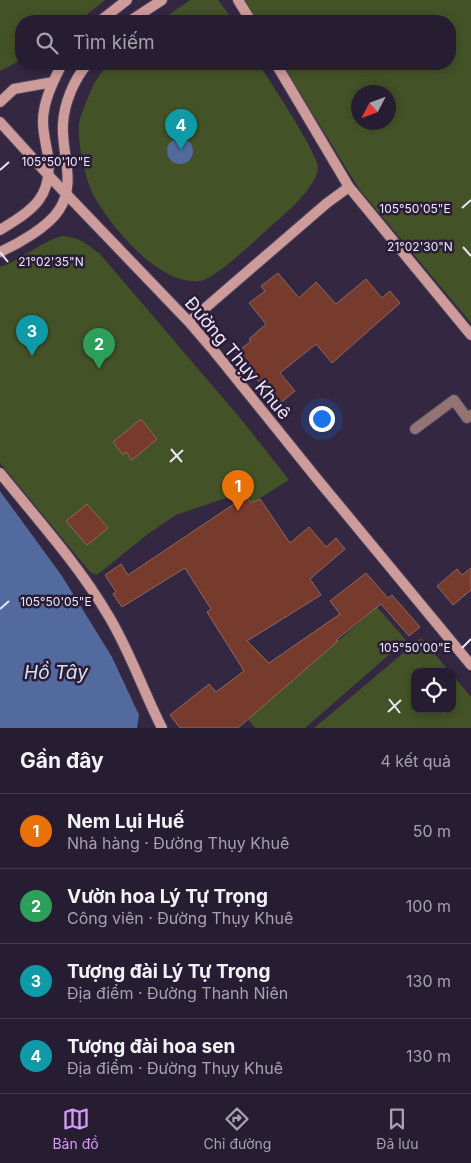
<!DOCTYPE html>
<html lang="vi">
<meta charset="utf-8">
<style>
body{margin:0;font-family:Inter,sans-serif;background:#2e263a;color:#f1f3f6}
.controls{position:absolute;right:15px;bottom:15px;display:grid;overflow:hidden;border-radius:10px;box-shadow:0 2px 8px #0003}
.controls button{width:45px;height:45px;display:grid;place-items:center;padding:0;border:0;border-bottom:1px solid #423b4d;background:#261d32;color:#f1f3f6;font:25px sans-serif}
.compass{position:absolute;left:351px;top:85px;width:45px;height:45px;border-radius:50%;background:#261d32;box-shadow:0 2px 8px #0003;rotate:229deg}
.you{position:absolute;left:321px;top:418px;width:18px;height:18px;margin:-12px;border:4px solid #fff;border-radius:50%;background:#1a73e8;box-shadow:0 0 0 8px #1a73e833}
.badge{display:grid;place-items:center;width:32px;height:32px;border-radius:50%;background:#d79bf9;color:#fff;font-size:16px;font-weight:700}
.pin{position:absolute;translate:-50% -41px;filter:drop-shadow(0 1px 2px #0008)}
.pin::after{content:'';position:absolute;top:26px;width:18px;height:15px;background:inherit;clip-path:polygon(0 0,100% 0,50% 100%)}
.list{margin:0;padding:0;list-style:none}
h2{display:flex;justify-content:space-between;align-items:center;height:65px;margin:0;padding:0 20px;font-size:21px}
h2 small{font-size:16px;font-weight:400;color:#a4a2ac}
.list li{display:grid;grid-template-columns:32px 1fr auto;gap:15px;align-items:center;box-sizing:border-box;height:75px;padding:0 20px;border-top:1px solid #423b4d}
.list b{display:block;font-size:19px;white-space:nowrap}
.list p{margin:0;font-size:16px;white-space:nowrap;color:#a4a2ac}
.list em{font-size:16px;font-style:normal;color:#a4a2ac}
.icon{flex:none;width:28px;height:28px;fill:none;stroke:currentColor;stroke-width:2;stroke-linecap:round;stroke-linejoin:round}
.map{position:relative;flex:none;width:471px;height:728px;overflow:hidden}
.search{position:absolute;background:#261d32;box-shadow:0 2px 8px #0003;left:15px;right:15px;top:15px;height:55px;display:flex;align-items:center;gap:12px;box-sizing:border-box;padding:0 18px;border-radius:20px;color:#a4a2ac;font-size:19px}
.sheet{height:365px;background:#261d32}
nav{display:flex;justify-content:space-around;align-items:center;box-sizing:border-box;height:70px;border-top:1px solid #423b4d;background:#261d32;font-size:14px;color:#a4a2ac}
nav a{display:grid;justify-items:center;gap:2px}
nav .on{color:#d79bf9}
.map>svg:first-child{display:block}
</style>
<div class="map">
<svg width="471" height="728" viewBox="0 0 471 728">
<rect width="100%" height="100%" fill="#332742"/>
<path fill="#435227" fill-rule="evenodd" d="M0 0H105L79 21H21V60L0 71Z
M190 0H218L234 21H160Z
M244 0H471V323L359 189 282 64H450V21H256ZM358 92H388V122H358Z
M108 64H259C269 80 319 155 318 168 316 188 285 214 271 226 258 238 214 280 200 281 160 286 113 229 95 198 86 183 77 142 79 124 80 116 92 86 97 79 100 73 105 69 108 64Z
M62 236C78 236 88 245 100 254L241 419 289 480 252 503 245 493 235 495 176 515 148 534 97 575 90 572 0 463V267C22 260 40 242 62 236Z
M377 607 406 640 305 728H255L248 719Z
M421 638 450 672H415V709H452V674L471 697V728H314Z"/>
<path fill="#526a9e" d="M167 151a13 13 0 1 1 26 0a13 13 0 1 1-26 0Z
M0 491 62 576 112 657 139 715 137 728H0Z"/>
<path fill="#773b2e" stroke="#8e6960" d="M278 273 299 298 316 282 336 304 366 279 382 298 390 291 400 303 332 363 316 344 280 373 295 391 278 405 236 353 251 341 249 339 266 324 249 303 265 291 261 286Z
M141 419 157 439 132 460 126 452 123 455 113 442Z
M246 496 251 503 260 499 290 543 309 527 326 547 336 538 345 549 310 579 321 595 247 641 269 663 340 614 330 601 366 573 388 598 392 595 420 627 409 636 381 604 336 640 338 641 238 728H180L170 715 209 684 216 692 244 671 207 612 211 609 185 568 122 607 113 594 116 592 105 575 121 564 128 575Z
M87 504 108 528 87 545 66 521Z
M471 568V590L453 605 437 586 457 569 462 575Z"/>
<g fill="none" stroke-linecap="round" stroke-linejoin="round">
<g stroke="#4d425b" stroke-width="12">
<path id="street" d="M415 429 454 400 467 418 471 415"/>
</g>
<g stroke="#4d425b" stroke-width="12">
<path id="secondary" d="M238 0 251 21
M100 21 127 0
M130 21 162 0
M276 64 349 187 471 335
M0 102 14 89 53 82
M0 122 49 176 189 322 214 351 318 480 471 665
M0 230C32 210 53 198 48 156 46 144 43 133 43 122 43 101 53 82 62 64
M0 252C18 244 48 227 59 210 77 183 61 153 63 124 64 103 74 80 87 64
M189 322 327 203 349 187
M0 473C37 519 78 564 108 615 130 651 143 691 162 728"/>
</g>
<use href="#street" stroke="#937473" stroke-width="10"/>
<use href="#secondary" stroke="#cd9b99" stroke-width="10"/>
</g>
<path fill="none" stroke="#ede6f8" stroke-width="2" d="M0 170 9 162M462 208 471 200M463 247 471 256M0 252 8 262M171 449 182 462M170 462 183 450M0 609 9 601M462 648 471 639M389 699 400 713M388 712 401 700"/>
<g text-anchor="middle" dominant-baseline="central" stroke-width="5" stroke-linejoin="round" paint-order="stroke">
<g font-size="18" fill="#ede6f8" stroke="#291d38">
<text transform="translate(238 358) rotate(50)">Đường Thụy Khuê</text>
</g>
<g font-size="19" font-style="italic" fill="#d9e1f1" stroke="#291d38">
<text x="56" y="672">Hồ Tây</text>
</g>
</g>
<g font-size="12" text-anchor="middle" fill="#ede6f8" stroke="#291d38" stroke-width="5" stroke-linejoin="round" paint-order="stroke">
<text x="56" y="166">105°50'10"E</text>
<text x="415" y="213">105°50'05"E</text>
<text x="420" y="251">21°02'30"N</text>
<text x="51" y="266">21°02'35"N</text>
<text x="56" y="606">105°50'05"E</text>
<text x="415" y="652">105°50'00"E</text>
</g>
</svg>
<div class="controls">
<button><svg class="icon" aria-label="locate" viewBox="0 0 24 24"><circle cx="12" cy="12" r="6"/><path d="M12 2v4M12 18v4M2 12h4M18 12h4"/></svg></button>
</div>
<svg class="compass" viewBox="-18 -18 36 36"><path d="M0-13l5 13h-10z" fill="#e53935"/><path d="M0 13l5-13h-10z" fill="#a4a2ac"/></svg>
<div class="you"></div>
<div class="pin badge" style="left:238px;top:511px;background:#e8710a">1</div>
<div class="pin badge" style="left:99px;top:369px;background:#2e9e5b">2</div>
<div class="pin badge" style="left:32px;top:356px;background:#0f9aa8">3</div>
<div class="pin badge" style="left:181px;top:150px;background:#0f9aa8">4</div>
<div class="search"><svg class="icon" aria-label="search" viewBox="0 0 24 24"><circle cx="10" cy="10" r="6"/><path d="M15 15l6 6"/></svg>Tìm kiếm</div>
</div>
<section class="sheet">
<h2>Gần đây<small>4 kết quả</small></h2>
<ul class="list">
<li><span class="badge" style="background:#e8710a">1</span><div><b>Nem Lụi Huế</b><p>Nhà hàng · Đường Thụy Khuê</p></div><em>50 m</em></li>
<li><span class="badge" style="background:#2e9e5b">2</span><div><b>Vườn hoa Lý Tự Trọng</b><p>Công viên · Đường Thụy Khuê</p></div><em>100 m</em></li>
<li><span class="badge" style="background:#0f9aa8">3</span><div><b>Tượng đài Lý Tự Trọng</b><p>Địa điểm · Đường Thanh Niên</p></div><em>130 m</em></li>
<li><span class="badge" style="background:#0f9aa8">4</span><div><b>Tượng đài hoa sen</b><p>Địa điểm · Đường Thụy Khuê</p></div><em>130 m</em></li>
</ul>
</section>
<nav>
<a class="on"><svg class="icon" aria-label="map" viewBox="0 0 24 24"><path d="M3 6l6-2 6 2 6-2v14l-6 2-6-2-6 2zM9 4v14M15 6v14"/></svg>Bản đồ</a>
<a><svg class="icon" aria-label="directions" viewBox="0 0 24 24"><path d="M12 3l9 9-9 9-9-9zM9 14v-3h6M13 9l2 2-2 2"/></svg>Chỉ đường</a>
<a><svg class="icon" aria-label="saved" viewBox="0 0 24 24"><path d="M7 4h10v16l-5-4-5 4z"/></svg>Đã lưu</a>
</nav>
